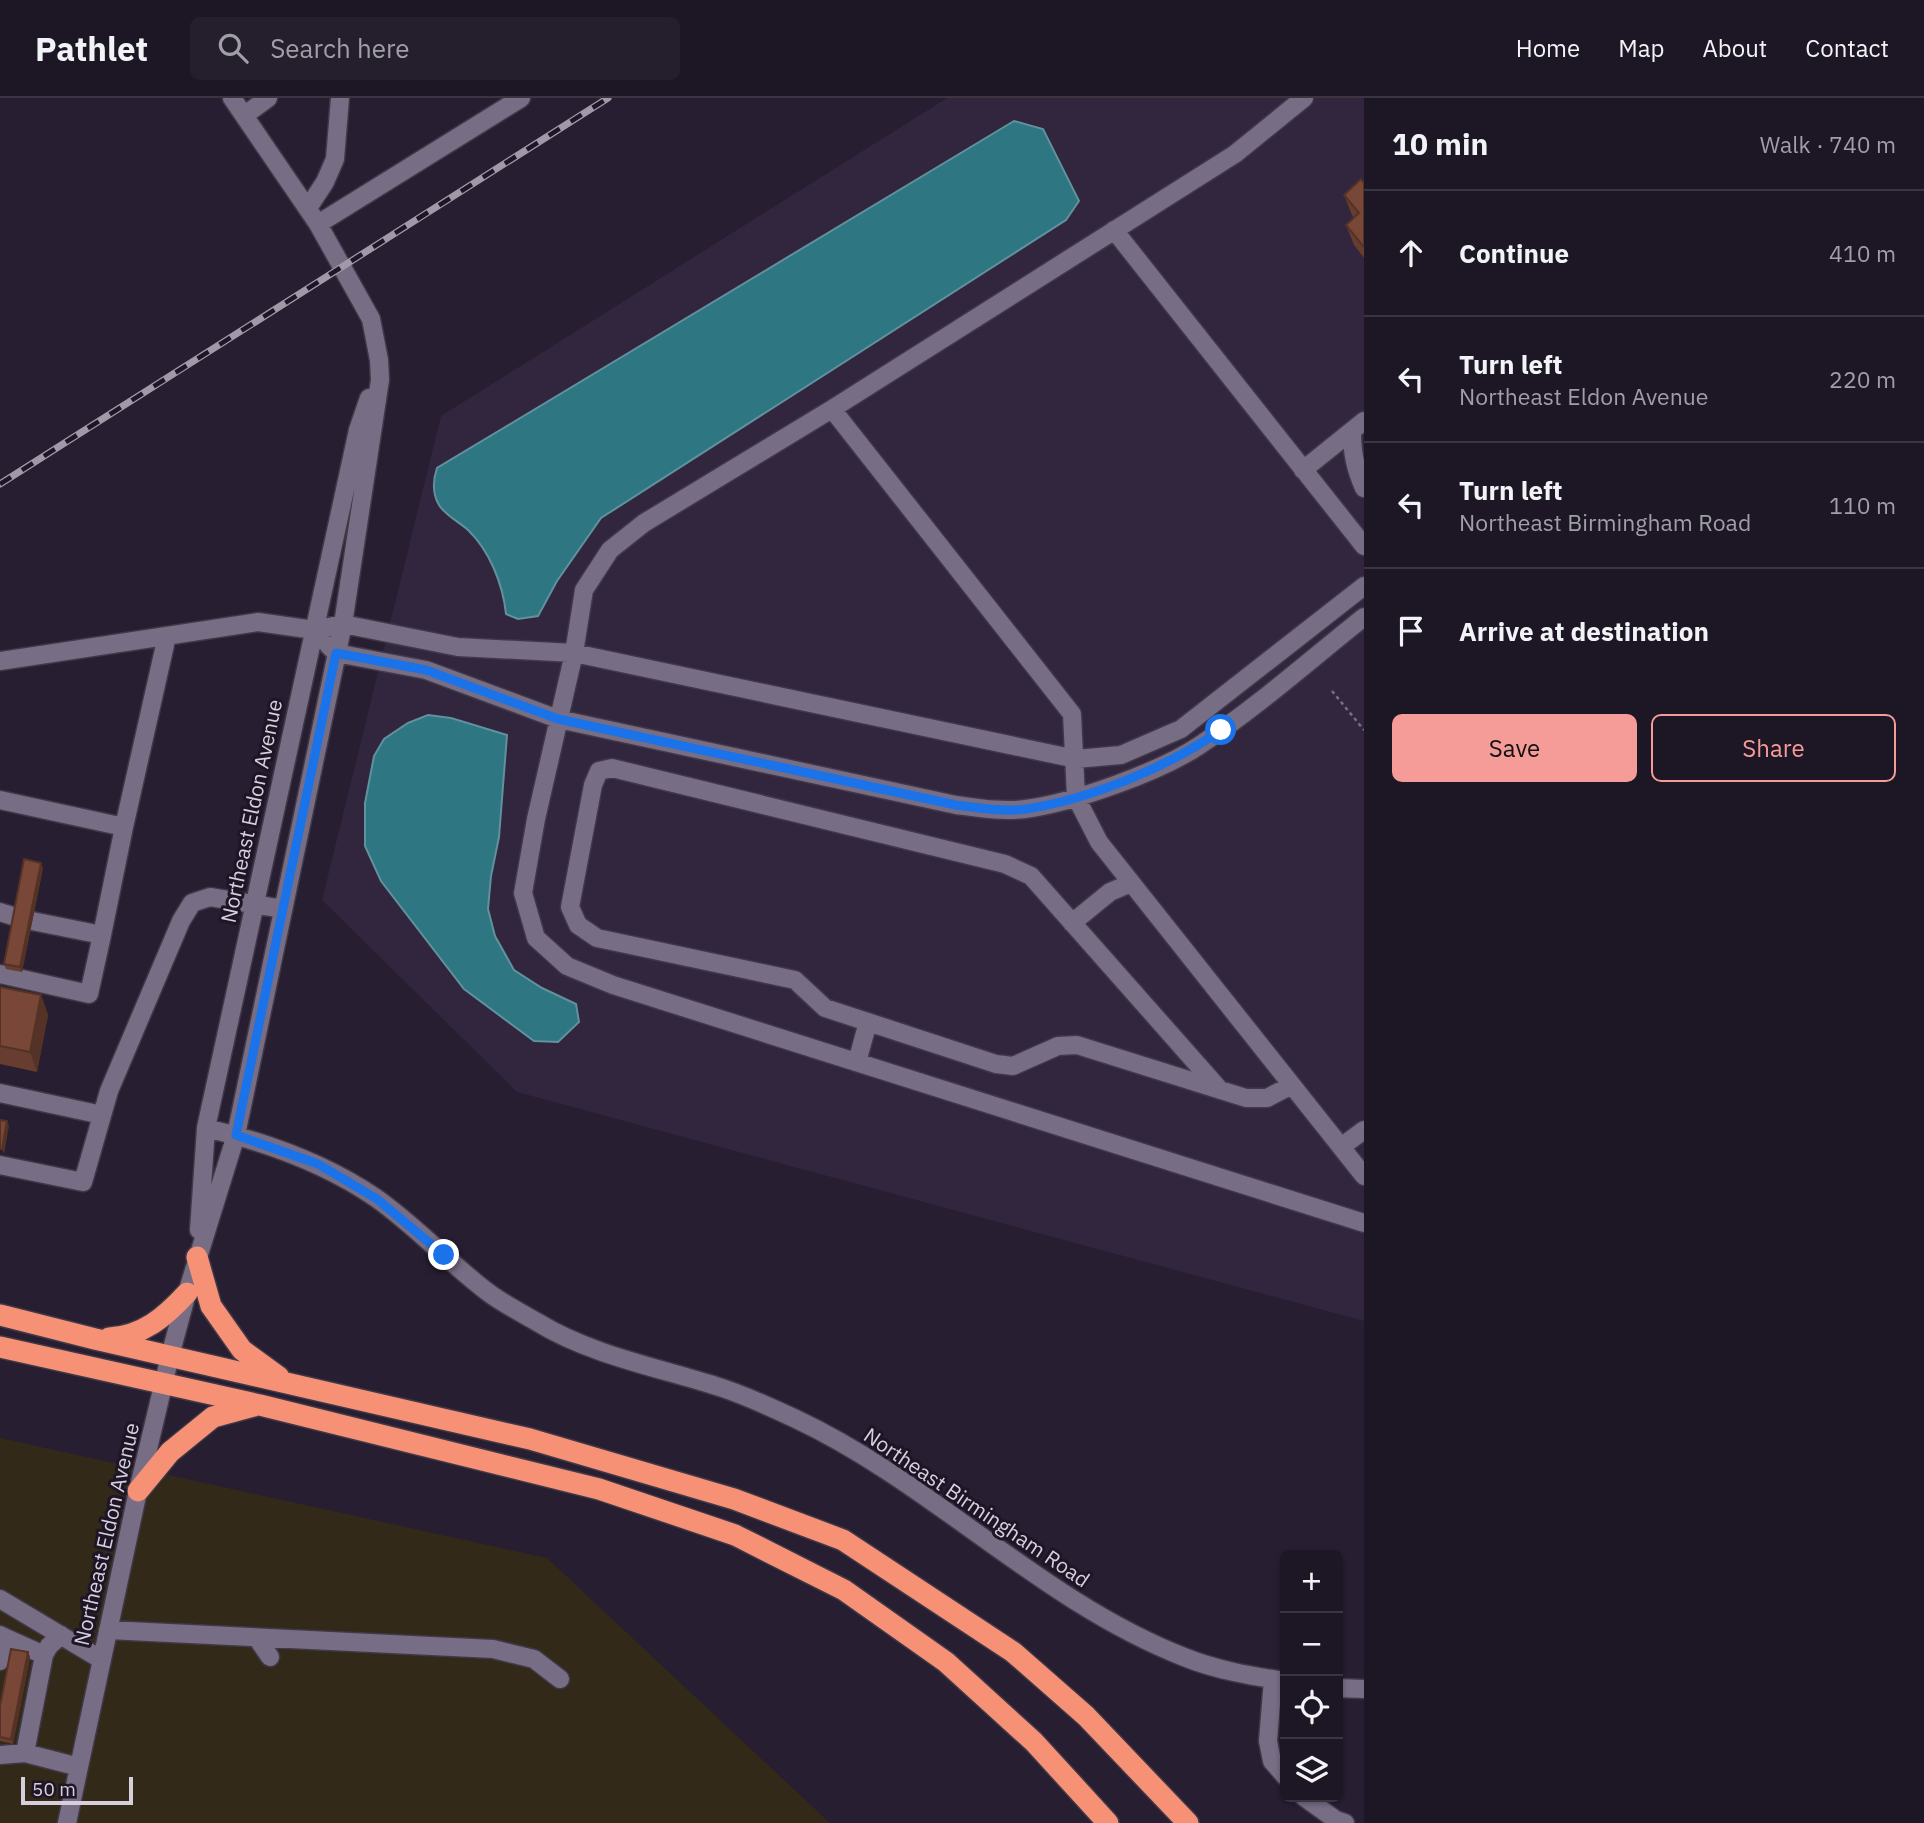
<!DOCTYPE html>
<meta charset="utf-8">
<style>
body{margin:0;font-family:"IBM Plex Sans",sans-serif;background:#251f2d;color:#f1f3f6}
.controls{position:absolute;right:21px;bottom:21px;display:grid;overflow:hidden;border-radius:10px;box-shadow:0 2px 5px #0004}
.controls button{width:63px;height:63px;display:grid;place-items:center;padding:0;border:0;border-bottom:2px solid #3b3542;background:#1d1625;color:#f1f3f6;font:35px sans-serif}
.scale{position:absolute;left:21px;bottom:18px;width:112px;box-sizing:border-box;padding-left:7px;border:4px solid #d6d0dd;border-top:0;font-size:19px;line-height:24px;white-space:nowrap;color:#d6d0dd;-webkit-text-stroke:5px #1e1527;paint-order:stroke}
.stop{position:absolute;width:21px;height:21px;margin:-16px;border:5px solid #1a73e8;border-radius:50%;background:#fff}
.stop.end{background:#1a73e8;border-color:#fff;box-shadow:0 2px 7px #0008}
.list{margin:0;padding:0;list-style:none}
h2{display:flex;justify-content:space-between;align-items:center;height:91px;margin:0;padding:0 28px;font-size:30px}
h2 small{font-size:23px;font-weight:400;color:#a09fa7}
.list li{display:grid;grid-template-columns:46px 1fr auto;gap:21px;align-items:center;box-sizing:border-box;height:126px;padding:0 28px;border-top:2px solid #3b3542}
.list b{display:block;font-size:26px;white-space:nowrap}
.list p{margin:0;font-size:23px;white-space:nowrap;color:#a09fa7}
.list em{font-size:23px;font-style:normal;color:#a09fa7}
.actions{display:flex;gap:14px;padding:21px 28px}
.actions a{flex:1;padding:16px 0;border:2px solid #f59b98;border-radius:10px;text-align:center;font-size:24px;color:#f59b98}
.actions .main{background:#f59b98;color:#111}
.icon{flex:none;width:38px;height:38px;fill:none;stroke:currentColor;stroke-width:2;stroke-linecap:round;stroke-linejoin:round}
.map{position:relative;flex:none;width:1364px;height:1725px;overflow:hidden}
header{display:flex;align-items:center;gap:42px;box-sizing:border-box;height:98px;padding:0 35px;background:#1d1625;border-bottom:2px solid #3b3542}
header strong{font-size:33px}
nav{display:flex;gap:38px;margin-inline-start:auto;font-size:24px}
.search{width:490px;height:63px;background:#251f2d;display:flex;align-items:center;gap:18px;box-sizing:border-box;padding:0 24px;border-radius:10px;color:#a09fa7;font-size:26px}
main{display:flex}
aside{flex:1;background:#1d1625}
.map>svg:first-child{display:block}
</style>
<header>
<strong>Pathlet</strong>
<div class="search"><svg class="icon" aria-label="search" viewBox="0 0 24 24"><circle cx="10" cy="10" r="6"/><path d="M15 15l6 6"/></svg>Search here</div>
<nav><a>Home</a><a>Map</a><a>About</a><a>Contact</a></nav>
</header>
<main>
<div class="map">
<svg width="1364" height="1725" viewBox="0 0 1364 1725">
<rect width="100%" height="100%" fill="#271e31"/>
<path fill="#31263e" d="M947 0H1364V1223L517 994 322 802 441 318Z"/>
<path fill="#322919" d="M0 1340 547 1460 830 1725H0Z"/>
<path fill="#2e7682" stroke="#60919d" stroke-width="2" d="M1014 23 1043 31 1079 103 1066 122 601 420 557 483 538 518 518 521 506 516C503 487 490 453 468 432 459 424 445 417 439 407 432 395 433 382 437 370Z
M428 617 451 620 507 637 499 739 491 778 488 811 495 838 514 872 542 890 576 906 579 924 558 944 534 943 464 891 381 783 365 748V705L374 658 384 641 408 625Z"/>
<g fill="none" stroke-linecap="round" stroke-linejoin="round">
<g stroke="#403847" stroke-width="21">
<path id="minor" d="M1304 0 1235 56 832 311 644 425 610 452 584 492 574 555 536 721 523 795 536 840 567 868 613 887 1364 1125
M245 17 268 0
M308 110 325 84 335 61 340 0
M318 126 521 0
M1114 132 1364 448
M832 311 1072 616 1076 699 1099 744 1364 1078
M1352 333C1352 354 1355 370 1364 390
M1303 372 1364 323
M328 547 336 555 426 572 558 621 956 707C979 710 1002 714 1025 711 1072 705 1160 674 1200 647 1257 609 1310 562 1364 519
M0 563 258 524 314 532 343 526 458 549 574 555 1076 661 1121 657 1181 631 1364 488
M0 702 124 729 167 538
M0 814 16 819
M32 823 102 837 124 729
M1072 825 1110 794 1131 785
M0 876 89 896 102 837
M857 964 868 924
M1220 992 1031 778 1005 766 612 670 599 673 593 687 570 809 578 827 597 840 795 882 825 910 996 966 1013 968 1058 948 1077 947 1246 1000H1267L1292 987
M0 995 102 1017
M206 1030C266 1044 325 1065 376 1100 416 1128 450 1166 489 1195 504 1206 521 1215 537 1224 591 1257 656 1269 716 1288 743 1296 770 1309 796 1321 934 1386 1041 1503 1184 1559 1216 1572 1251 1578 1285 1583
M1341 1049 1364 1032
M0 1067 83 1084 109 993 181 823 192 805 210 799 283 811
M199 1132 206 1030 358 332 369 300
M0 1501 102 1562
M108 1532 493 1551 534 1561 560 1581
M0 1537 6 1540 0 1563
M6 1540 44 1557
M257 1540 270 1559
M1273 1581 1268 1643 1272 1663 1285 1678
M1338 1590 1364 1591
M25 1655 44 1557 49 1548 61 1537
M0 1657 25 1655 79 1669
M1304 1699 1336 1722 1345 1725
M67 1725 138 1393 170 1258 187 1195 236 1037 343 526 380 282 379 262 371 221 318 126 232 0"/>
</g>
<g stroke="#403847" stroke-width="24">
<path id="highway" d="M197 1159 211 1208 242 1252 279 1279
M0 1217 95 1241 530 1341 734 1401 843 1442 1013 1554 1086 1618 1188 1725
M109 1240C143 1238 165 1219 187 1195
M0 1249 260 1307 599 1391 735 1437 844 1492 946 1564 1034 1644 1108 1725
M138 1393 170 1354 213 1319 254 1308"/>
</g>
<path stroke="#777080" stroke-width="2.5" stroke-dasharray="3.5 3.5" stroke-linecap="butt" d="M1332 593 1364 632"/>
<use href="#minor" stroke="#776d84" stroke-width="18"/>
<use href="#highway" stroke="#f69176" stroke-width="21"/>
<g stroke="#a099a8" stroke-width="7">
<path id="rail" d="M0 386 608 0"/>
</g>
<use href="#rail" stroke="#1e1527" stroke-width="4.5" stroke-dasharray="13" stroke-linecap="butt"/>
</g>
<path fill="#673d2f" d="M1364 85V160L1354 147 1346 127 1354 120 1352 117 1344 97Z
M43 770 22 874 6 871 4 866Z
M0 889 41 897 48 917 37 974 0 966Z
M30 1559 13 1646 0 1643V1608Z"/>
<path fill="#543226" d="M41 765 43 770 22 874 20 869Z
M41 897 48 917 37 974 30 954Z
M7 1023 9 1028 4 1056 2 1051Z
M28 1554 30 1559 13 1646 11 1641Z"/>
<path fill="#784737" stroke="#543226" stroke-width="2" d="M1361 81 1364 85V149L1346 127 1359 115 1344 97Z
M24 761 41 765 20 869 4 866Z
M0 889 41 897 30 954 0 948Z
M0 1022 7 1023 2 1051H0Z
M11 1551 28 1554 11 1641 0 1639V1608Z"/>
<g fill="none" stroke-linecap="round" stroke-linejoin="round">
<path stroke="#1a73e8" stroke-width="9" d="M444 1157 377 1101 318 1066 236 1037 336 555 426 572 558 621 956 707C979 710 1003 714 1026 711 1091 701 1168 669 1221 632"/>
</g>
<g text-anchor="middle" dominant-baseline="central" stroke-width="6" stroke-linejoin="round" paint-order="stroke">
<g font-size="21" fill="#d6d0dd" stroke="#1e1527">
<text transform="translate(251 713) rotate(-78)">Northeast Eldon Avenue</text>
<text transform="translate(977 1409) rotate(34)">Northeast Birmingham Road</text>
<text transform="translate(106 1436) rotate(-77)">Northeast Eldon Avenue</text>
</g>
</g>
</svg>
<div class="controls">
<button>+</button>
<button>−</button>
<button><svg class="icon" aria-label="locate" viewBox="0 0 24 24"><circle cx="12" cy="12" r="6"/><path d="M12 2v4M12 18v4M2 12h4M18 12h4"/></svg></button>
<button><svg class="icon" aria-label="layers" viewBox="0 0 24 24"><path d="M12 4l9 5-9 5-9-5zM3 14l9 5 9-5"/></svg></button>
</div>
<div class="scale">50 m</div>
<div class="stop" style="left:1221px;top:632px"></div>
<div class="stop end" style="left:444px;top:1157px"></div>
</div>
<aside>
<h2>10 min<small>Walk · 740 m</small></h2>
<ul class="list">
<li><svg class="icon" aria-label="ahead" viewBox="0 0 24 24"><path d="M12 20V5M6 11l6-6 6 6"/></svg><div><b>Continue</b></div><em>410 m</em></li>
<li><svg class="icon" aria-label="left" viewBox="0 0 24 24"><path d="M17 20v-9H6M10 6l-5 5 5 5"/></svg><div><b>Turn left</b><p>Northeast Eldon Avenue</p></div><em>220 m</em></li>
<li><svg class="icon" aria-label="left" viewBox="0 0 24 24"><path d="M17 20v-9H6M10 6l-5 5 5 5"/></svg><div><b>Turn left</b><p>Northeast Birmingham Road</p></div><em>110 m</em></li>
<li><svg class="icon" aria-label="arrive" viewBox="0 0 24 24"><path d="M6 21V4h12l-3 4 3 4H6"/></svg><div><b>Arrive at destination</b></div></li>
</ul>
<div class="actions"><a class="main">Save</a><a>Share</a></div>
</aside>
</main>
